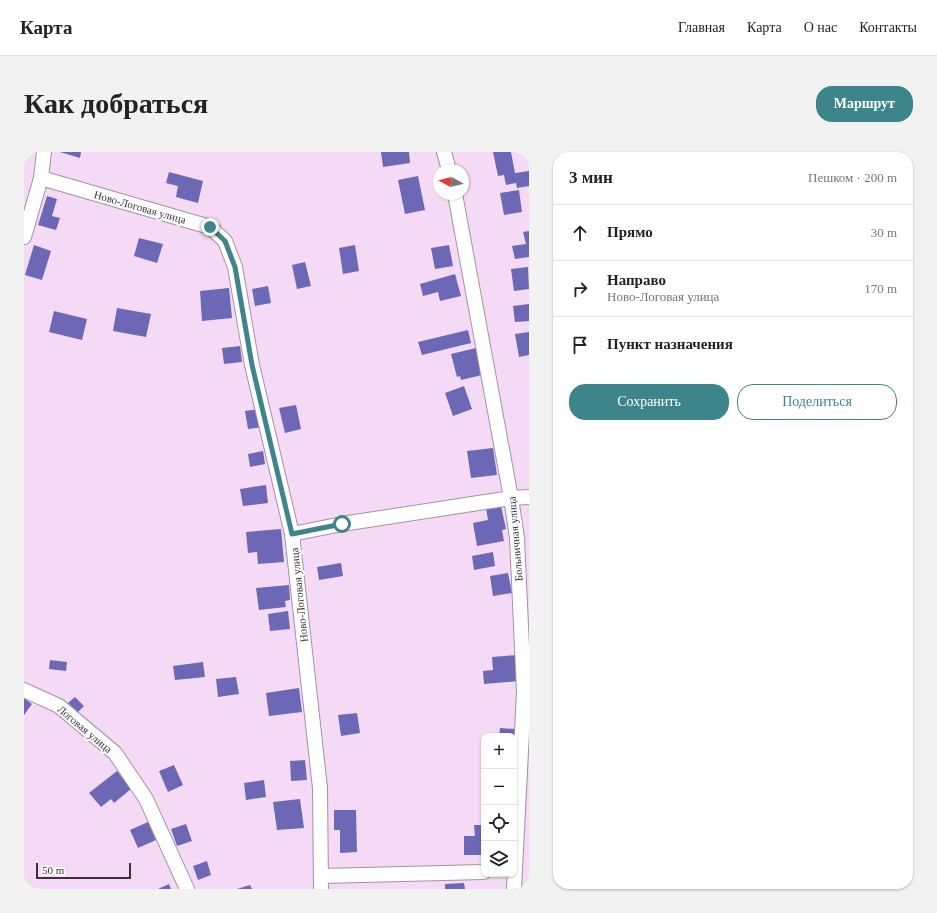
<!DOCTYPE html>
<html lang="ru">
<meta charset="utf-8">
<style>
body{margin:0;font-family:"Times New Roman",serif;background:#f2f2f2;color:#222}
.controls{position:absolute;right:12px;bottom:12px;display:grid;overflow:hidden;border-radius:8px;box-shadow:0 1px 3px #0004}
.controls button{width:36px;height:36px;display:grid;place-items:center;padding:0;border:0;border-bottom:1px solid #e0e0e0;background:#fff;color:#222;font:20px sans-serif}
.compass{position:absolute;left:409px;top:12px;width:36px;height:36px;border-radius:50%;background:#fff;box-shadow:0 1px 3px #0004;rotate:278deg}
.scale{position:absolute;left:12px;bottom:10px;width:95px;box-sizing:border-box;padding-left:4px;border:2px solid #3a303b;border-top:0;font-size:11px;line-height:14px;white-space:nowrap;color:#3a303b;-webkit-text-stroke:3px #fff;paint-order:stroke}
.stop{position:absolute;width:12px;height:12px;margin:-9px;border:3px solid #3d858a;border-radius:50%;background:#fff}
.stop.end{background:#3d858a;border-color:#fff;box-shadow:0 1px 4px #0008}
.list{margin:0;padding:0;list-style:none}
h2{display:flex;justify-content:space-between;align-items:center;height:52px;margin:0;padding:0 16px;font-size:17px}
h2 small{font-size:13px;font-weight:400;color:#767676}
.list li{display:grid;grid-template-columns:26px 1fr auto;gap:12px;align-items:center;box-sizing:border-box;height:56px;padding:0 16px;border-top:1px solid #e0e0e0}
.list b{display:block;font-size:15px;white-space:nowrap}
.list p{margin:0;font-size:13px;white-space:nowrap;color:#767676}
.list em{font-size:13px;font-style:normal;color:#767676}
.actions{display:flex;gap:8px;padding:12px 16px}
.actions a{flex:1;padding:9px 0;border:1px solid #3d858a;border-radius:16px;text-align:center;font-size:14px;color:#3d858a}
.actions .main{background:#3d858a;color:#fff}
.icon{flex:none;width:22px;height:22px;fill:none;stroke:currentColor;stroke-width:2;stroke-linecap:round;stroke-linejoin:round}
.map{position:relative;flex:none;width:505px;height:737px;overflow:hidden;border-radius:16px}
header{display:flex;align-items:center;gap:24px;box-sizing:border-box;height:56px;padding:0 20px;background:#fff;border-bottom:1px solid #e0e0e0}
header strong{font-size:19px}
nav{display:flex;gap:22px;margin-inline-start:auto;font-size:14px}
.intro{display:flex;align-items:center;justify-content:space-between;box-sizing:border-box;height:96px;padding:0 24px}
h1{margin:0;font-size:28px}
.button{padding:10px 18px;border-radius:16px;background:#3d858a;color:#fff;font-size:14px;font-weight:700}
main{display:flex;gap:24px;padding:0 24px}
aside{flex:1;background:#fff;border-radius:16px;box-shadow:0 1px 3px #0004}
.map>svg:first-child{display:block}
</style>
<header>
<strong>Карта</strong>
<nav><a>Главная</a><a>Карта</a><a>О нас</a><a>Контакты</a></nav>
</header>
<div class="intro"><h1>Как добраться</h1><a class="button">Маршрут</a></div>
<main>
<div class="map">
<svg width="505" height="737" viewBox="0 0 505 737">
<rect width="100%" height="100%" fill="#f4daf5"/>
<path fill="#6d68b5" d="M36 0H57L56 6Z
M357 0H385L386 11 359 15Z
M469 0H487L491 21 505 19V34L493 36 492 31 482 33 480 23 474 24Z
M145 20 179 29 174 51 152 45 154 34 142 31Z
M394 24 401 58 381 62 374 28Z
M495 38 498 60 480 63 476 41Z
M23 44 33 47 28 64 36 66 32 78 14 73Z
M505 79V105L491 107 488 94 502 92 499 80Z
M115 86 139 92 133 111 110 104Z
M10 93 27 99 18 128 1 123Z
M331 93 335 119 319 122 315 96Z
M425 93 429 114 411 117 407 96Z
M281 110 287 134 273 137 268 113Z
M504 115 505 137 490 139 487 117Z
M431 122 437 144 416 149 414 140 399 144 396 132Z
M244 134 247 151 231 154 228 137Z
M205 136 208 166 178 169 176 139Z
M505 152V169L491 170 489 154Z
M93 156 127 162 122 185 89 179Z
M30 159 63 167 58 188 25 180Z
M444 178 447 191 398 203 394 190Z
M505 180V203L495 205 491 182Z
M216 194 218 210 200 212 198 196Z
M452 196 458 223 437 228 436 224 433 225 427 202Z
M440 234 448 257 429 264 421 241Z
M272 253 277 277 261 281 255 256Z
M235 257 239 275 224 277 221 259Z
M469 296 473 323 447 326 443 299Z
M239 299 241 312 226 315 224 302Z
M242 333 244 351 219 354 216 337Z
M477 354 482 377 478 378 480 389 453 394 449 371 464 368 462 356Z
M257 377 260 410 234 412 233 400 224 401 222 380Z
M469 400 471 414 450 418 448 404Z
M317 411 319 424 295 428 293 415Z
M484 421 488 441 469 444 466 424Z
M265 433 266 448 261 449 262 455 235 458 232 436Z
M264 459 266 477 246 479 244 462Z
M492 503 494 529 460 532 459 519 469 518 468 505Z
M26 508 43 510 42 519 25 517Z
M179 510 181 525 151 528 149 514Z
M212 525 215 542 194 545 192 527Z
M275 536 278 560 245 564 242 541Z
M51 545 60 554 54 560 44 551Z
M0 546 8 552 0 563Z
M333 561 336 581 317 584 314 563Z
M476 576 492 577 491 595 490 584H475Z
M281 608 283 628 267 629 266 609Z
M150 613 159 633 144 640 135 619Z
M93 619 107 637 90 651 87 647 77 655 65 641Z
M240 628 242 645 222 648 220 631Z
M276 647 280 676 253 678 249 650Z
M310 658H332L333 700 316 701V678H310Z
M124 670 132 688 114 696 106 678Z
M162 672 168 689 153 694 147 677Z
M450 673H460V703H440V684H451Z
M183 709 187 723 174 728 169 714Z
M440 731 441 737H421V732Z
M145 732 147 737H134Z
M226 733 228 737H213Z"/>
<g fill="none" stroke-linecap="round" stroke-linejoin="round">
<g stroke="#a78fa8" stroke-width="16">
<path id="street" d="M420 0 425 18
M17 26 186 75 201 89 211 115 228 213 268 382 296 636 297 737
M431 42 487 346 493 386 500 540 490 737
M0 85 17 26 20 0
M268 382 318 372 487 346 505 345
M0 538 35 554 91 601 122 647 163 737
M297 724 460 720"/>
</g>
<use href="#street" stroke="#fff" stroke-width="14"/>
</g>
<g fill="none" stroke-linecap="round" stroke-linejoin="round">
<path stroke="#3d858a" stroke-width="5" d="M186 75 201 89 211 115 228 213 268 382 318 372"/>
</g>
<g text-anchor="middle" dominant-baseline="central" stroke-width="4" stroke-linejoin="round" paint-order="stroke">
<g font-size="11" fill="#3a303b" stroke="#fff">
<text transform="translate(116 55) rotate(16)">Ново-Логовая улица</text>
<text transform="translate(491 387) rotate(-95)">Больничная улица</text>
<text transform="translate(275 443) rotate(-96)">Ново-Логовая улица</text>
<text transform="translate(61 577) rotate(40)">Логовая улица</text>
</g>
</g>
</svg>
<div class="controls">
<button>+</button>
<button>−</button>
<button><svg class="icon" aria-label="locate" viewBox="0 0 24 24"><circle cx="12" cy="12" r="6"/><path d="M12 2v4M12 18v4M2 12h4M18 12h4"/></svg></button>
<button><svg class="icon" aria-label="layers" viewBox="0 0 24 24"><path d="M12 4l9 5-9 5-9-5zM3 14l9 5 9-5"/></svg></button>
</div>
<svg class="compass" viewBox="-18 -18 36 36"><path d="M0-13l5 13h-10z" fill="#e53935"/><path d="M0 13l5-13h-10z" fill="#767676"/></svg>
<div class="scale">50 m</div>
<div class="stop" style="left:318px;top:372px"></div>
<div class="stop end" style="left:186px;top:75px"></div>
</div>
<aside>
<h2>3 мин<small>Пешком · 200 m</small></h2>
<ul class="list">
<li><svg class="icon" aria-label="ahead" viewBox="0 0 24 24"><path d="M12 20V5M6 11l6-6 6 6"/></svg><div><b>Прямо</b></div><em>30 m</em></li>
<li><svg class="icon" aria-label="right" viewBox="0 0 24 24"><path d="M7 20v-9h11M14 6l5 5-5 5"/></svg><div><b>Направо</b><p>Ново-Логовая улица</p></div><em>170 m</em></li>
<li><svg class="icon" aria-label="arrive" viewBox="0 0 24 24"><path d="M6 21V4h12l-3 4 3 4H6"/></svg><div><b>Пункт назначения</b></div></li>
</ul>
<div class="actions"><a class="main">Сохранить</a><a>Поделиться</a></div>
</aside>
</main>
